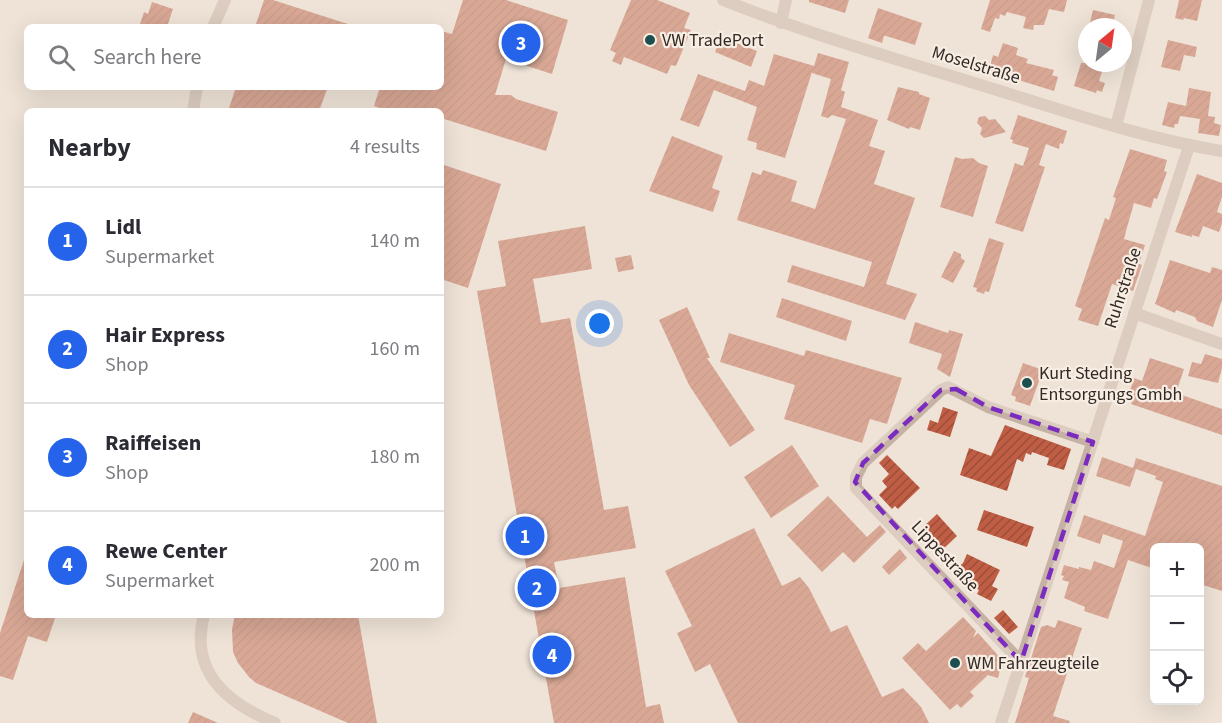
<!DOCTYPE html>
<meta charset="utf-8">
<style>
body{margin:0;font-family:"Source Sans 3",sans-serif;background:#f2f2f3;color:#2b2b33}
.controls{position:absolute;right:18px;bottom:18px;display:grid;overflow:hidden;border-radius:9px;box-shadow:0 6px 24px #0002}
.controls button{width:54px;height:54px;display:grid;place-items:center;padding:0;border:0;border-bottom:2px solid #e1e1e2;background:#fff;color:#2b2b33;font:30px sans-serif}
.compass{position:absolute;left:1078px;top:18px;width:54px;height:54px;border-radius:50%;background:#fff;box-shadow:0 6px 24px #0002;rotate:29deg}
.you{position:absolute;left:600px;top:324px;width:21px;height:21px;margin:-15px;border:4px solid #fff;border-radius:50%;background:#1a73e8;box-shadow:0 0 0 9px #1a73e833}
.badge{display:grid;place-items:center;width:39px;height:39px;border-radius:50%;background:#2563eb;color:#fff;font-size:20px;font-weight:700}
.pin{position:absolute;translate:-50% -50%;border:3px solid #fff;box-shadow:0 2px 6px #0006}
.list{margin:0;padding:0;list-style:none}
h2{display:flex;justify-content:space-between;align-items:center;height:78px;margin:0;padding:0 24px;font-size:26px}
h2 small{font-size:20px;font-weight:400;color:#7c7c81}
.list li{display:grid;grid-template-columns:39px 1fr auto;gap:18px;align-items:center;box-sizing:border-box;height:108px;padding:0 24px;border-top:2px solid #e1e1e2}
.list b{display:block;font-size:22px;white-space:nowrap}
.list p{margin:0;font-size:20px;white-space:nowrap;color:#7c7c81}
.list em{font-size:20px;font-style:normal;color:#7c7c81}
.icon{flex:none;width:33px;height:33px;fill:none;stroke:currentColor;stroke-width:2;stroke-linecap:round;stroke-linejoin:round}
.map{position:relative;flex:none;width:1222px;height:723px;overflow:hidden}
.search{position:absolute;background:#fff;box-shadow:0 6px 24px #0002;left:24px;top:24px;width:420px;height:66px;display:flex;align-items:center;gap:15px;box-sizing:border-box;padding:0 21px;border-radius:9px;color:#7c7c81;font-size:22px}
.panel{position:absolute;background:#fff;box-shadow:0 6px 24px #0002;left:24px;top:108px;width:420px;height:510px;border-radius:9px}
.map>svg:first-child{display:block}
</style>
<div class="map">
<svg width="1222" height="723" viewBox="0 0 1222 723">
<defs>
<pattern id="building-hatch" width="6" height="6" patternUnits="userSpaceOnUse" patternTransform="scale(1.5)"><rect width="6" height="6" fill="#bf5e44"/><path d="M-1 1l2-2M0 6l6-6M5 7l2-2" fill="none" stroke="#9c4e39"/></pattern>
</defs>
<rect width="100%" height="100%" fill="#efe3d7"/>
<path fill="url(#building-hatch)" d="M264 0H273L351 25 350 27H255Z
M463 0H506L568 20 552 74 506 59 495 95H511L516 99 558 112 546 151 441 118V111H389L374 106 380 87H441V31L452 34Z
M631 0H657L690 13 684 28 691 30 676 66 671 65 667 74 624 57 621 65 612 61 616 53 610 50Z
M809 0H849L845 13 809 2Z
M990 0H1067L1064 12 1049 9 1044 25H1034L1033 30 1023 28 1026 17 1007 12 1005 16 1000 14 999 19 995 18 990 32 981 29Z
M1179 0H1202L1197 21 1184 18 1183 20 1175 18Z
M152 2 173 9 167 27H143L144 25 140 24 144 12 148 14Z
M878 8 922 23 915 45 886 36H884L882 43 868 38Z
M1093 10 1115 15 1112 27H1089Z
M721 37 757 51 751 67 715 52Z
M1168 40 1197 47 1195 57 1184 55 1180 71 1161 67Z
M1003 43 1018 48 1016 55 1028 59 1026 63 1054 70 1052 75 1058 77 1054 91 1005 76 1004 80 988 75 993 55 998 57Z
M818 53 849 62 841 90 845 92 841 107 878 120 869 146 885 151 874 184 915 198 886 284 917 294 905 320 787 282 792 265 864 287 872 262 737 220 752 172 761 175 763 170 797 181 791 201 815 209 846 119 832 115 828 118 821 116 831 79 812 73V72L785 158 756 149 757 143 747 140 757 107 714 90 699 127 680 120 698 74 745 91 749 80 764 86 774 54 814 66Z
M1081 63H1105L1099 81 1105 83 1102 92 1097 90 1096 93 1074 86Z
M236 87H328L319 111H228Z
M898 87 919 92V94L930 98 920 130 910 127 909 129 887 120Z
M1189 88 1211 92 1208 116 1215 117 1214 123 1221 125 1219 136 1198 133 1200 119 1180 116 1178 124H1175L1174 128 1162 125 1168 102 1186 106Z
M1018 115 1067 131 1063 144 1060 143 1059 149 1046 144 1039 165 1045 167 1023 232 995 223 1015 163 1023 166 1029 148 1012 143 1013 140 1010 139Z
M985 116 989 120 995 119 1006 132 984 138 980 134 982 128 977 123 979 117Z
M672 136 723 156 712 188 720 191 713 212 649 191Z
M1130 149 1167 160 1164 171 1167 172 1157 199 1154 198 1151 208 1134 203 1126 231 1124 239 1145 245 1139 264 1142 265 1133 291 1112 284 1098 326 1078 320 1082 309 1075 306 1105 218 1109 220 1116 198 1113 197Z
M955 157 962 159 973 158 979 163 988 166 973 217 940 207Z
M441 164 501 184 468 288 441 279Z
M1197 174 1222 183V197L1217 212 1222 214V223L1219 232 1203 226 1199 237 1192 235V237L1175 232Z
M585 226 592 269 533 279 541 323 570 318 604 510 628 506 636 548 554 562 559 588 625 577 646 707 660 704 664 723H554L477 291 506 286 498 241Z
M989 238 1004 243 989 292 985 291 984 294 976 291 977 288 973 287Z
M954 251 961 254V258L965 261 953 283 941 277Z
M631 255 634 269 618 272 615 258Z
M1170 260 1210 273 1212 267 1222 270V300L1213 327 1197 321 1195 317 1176 310 1175 313 1155 304Z
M782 298 852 321 846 341 776 317Z
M687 307 710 358H707L755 430 730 447 689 385 659 320Z
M915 322 948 333 949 330 963 334 950 377 937 369 942 354 909 343Z
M729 333 804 356 806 350 902 378 887 424 870 419 862 443 784 419 795 385 720 362Z
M1205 354 1222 359V368L1218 383 1188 376 1192 362 1201 364Z
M1150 358 1184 369 1176 393 1222 409V435L1131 404 1133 399 1128 397 1134 378 1142 381Z
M1023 363 1043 370 1030 406 1015 401 1016 397 1011 395Z
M943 407 958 412 950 437 927 430 930 420 938 423Z
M1005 425 1071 449 1064 470 1047 465 1049 458 1032 452 1031 455 1026 453 1023 462 1017 459 1007 491 960 475 969 448 991 456Z
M792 445 819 486 771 518 744 477Z
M887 455 920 488 898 509 895 506 892 509 879 495 887 487 882 481 889 474 879 463Z
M1102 457 1136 469 1130 487 1096 476Z
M1136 458 1222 486V591L1200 584V548H1155V569L1128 560 1108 619 1084 611 1085 607 1064 598 1069 582 1062 580 1064 576 1061 575 1064 565 1079 569V567L1091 570 1094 561 1114 568 1123 541 1103 534 1100 544 1077 536 1084 515 1145 536 1163 482 1155 479 1156 476 1133 468Z
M828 496 867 537 880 525 886 532 854 563 843 552 822 572 787 535Z
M984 510 1034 527 1027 547 977 530Z
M937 514 957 536 940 552 920 530Z
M754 528 782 586 800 577 809 588 831 632 847 625 882 697 903 688 921 707 929 723H738L710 664 695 672 677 633 692 626 665 571Z
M900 549 907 558 889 575 882 567Z
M967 554 1000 570 992 586 998 589 991 601 977 594 979 590 955 578 957 568 963 563Z
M25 557 27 558V615H56L47 642 28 636 13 680 0 676V633Z
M1003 610 1018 627 1009 634 994 618Z
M235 615H358L377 723H348L256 683 249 677 238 663 233 652 232 629Z
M963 617 976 631 973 638 978 633 1004 662 1001 665 998 678 988 675 970 692 974 696 961 708 957 704 950 710 902 658 918 643 926 651Z
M1058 620 1082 628 1053 716 1070 721 1069 723H1015L1029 678 1025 677 1041 627 1047 625 1055 628Z
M193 712 218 723H188Z"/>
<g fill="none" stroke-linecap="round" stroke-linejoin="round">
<path stroke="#c6b2a4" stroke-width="12" d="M723 0C808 34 896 59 984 86 1062 110 1141 138 1222 151
M781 23 786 0
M213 27 225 0
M193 111 197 87
M1116 126 1149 0
M1134 313 1222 344
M204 615C189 672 227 703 275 723
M1021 662 856 488V477L863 463 941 390 948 387 988 407 1093 442
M1001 723 1189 146"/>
</g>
<path d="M0 0H1222V723H0ZM956 389 988 407 1093 442 1021 662 855 482 863 463 941 390Z" fill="#efe3d7" fill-opacity=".55" fill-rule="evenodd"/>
<path fill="none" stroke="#7b2cbf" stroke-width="4.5" stroke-dasharray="12 8" stroke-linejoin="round" d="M956 389 988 407 1093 442 1021 662 855 482 863 463 941 390Z"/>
<g fill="#1d4f50" stroke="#f7ede2" stroke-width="2">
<circle cx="650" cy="40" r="6"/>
<circle cx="1027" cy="383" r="6"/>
<circle cx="955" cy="663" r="6"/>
</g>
<g text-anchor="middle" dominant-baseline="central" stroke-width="4.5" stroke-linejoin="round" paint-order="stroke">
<g font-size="18" fill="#322925" stroke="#f7ede2" text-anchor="start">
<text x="662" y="40">VW TradePort</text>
<text x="1039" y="373">Kurt Steding<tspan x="1039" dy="21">Entsorgungs Gmbh</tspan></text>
<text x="967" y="663">WM Fahrzeugteile</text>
</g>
<g font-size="18" fill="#322925" stroke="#f7ede2">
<text transform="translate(976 65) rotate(17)">Moselstraße</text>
<text transform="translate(1123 288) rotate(-72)">Ruhrstraße</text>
<text transform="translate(945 556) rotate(47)">Lippestraße</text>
</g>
</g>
</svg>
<div class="controls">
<button>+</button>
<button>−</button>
<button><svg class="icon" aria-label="locate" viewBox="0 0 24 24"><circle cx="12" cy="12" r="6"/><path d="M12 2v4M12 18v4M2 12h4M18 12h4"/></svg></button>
</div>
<svg class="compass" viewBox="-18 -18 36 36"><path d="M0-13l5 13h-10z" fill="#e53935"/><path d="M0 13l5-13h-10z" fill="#7c7c81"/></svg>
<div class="you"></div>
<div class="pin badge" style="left:525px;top:536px">1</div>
<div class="pin badge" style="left:537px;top:588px">2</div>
<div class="pin badge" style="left:521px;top:43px">3</div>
<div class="pin badge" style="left:552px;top:655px">4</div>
<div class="search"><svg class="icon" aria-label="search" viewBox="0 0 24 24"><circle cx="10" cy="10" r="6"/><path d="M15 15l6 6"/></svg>Search here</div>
<section class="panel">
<h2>Nearby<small>4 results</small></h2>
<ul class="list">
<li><span class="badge">1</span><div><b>Lidl</b><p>Supermarket</p></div><em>140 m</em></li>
<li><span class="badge">2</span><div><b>Hair Express</b><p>Shop</p></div><em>160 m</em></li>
<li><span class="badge">3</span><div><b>Raiffeisen</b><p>Shop</p></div><em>180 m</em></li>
<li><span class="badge">4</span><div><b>Rewe Center</b><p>Supermarket</p></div><em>200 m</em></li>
</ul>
</section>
</div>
